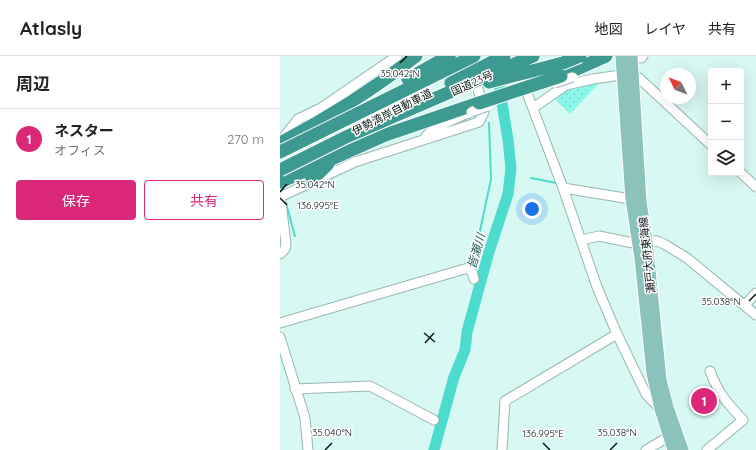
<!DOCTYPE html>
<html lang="ja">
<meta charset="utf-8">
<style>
body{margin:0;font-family:Quicksand,"Noto Sans JP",sans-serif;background:#f6f6f6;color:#202124}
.controls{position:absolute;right:12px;top:12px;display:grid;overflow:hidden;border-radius:4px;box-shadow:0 4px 16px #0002}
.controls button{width:36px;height:36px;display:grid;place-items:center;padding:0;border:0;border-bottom:1px solid #e0e0e0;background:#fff;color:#202124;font:20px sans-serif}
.compass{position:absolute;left:380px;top:12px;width:36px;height:36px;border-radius:50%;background:#fff;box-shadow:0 4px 16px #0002;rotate:313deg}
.you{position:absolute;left:252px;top:153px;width:14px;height:14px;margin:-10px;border:3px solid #fff;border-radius:50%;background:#1a73e8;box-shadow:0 0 0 6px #1a73e833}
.badge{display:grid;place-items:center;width:26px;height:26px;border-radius:50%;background:#db2777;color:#fff;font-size:13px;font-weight:700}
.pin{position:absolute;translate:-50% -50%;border:2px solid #fff;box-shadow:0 1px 4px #0006}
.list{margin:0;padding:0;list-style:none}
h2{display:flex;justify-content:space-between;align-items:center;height:52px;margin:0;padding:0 16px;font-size:17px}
h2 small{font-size:13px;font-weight:400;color:#757577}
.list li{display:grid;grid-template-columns:26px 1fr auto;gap:12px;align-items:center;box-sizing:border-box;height:60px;padding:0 16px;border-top:1px solid #e0e0e0}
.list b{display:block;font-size:15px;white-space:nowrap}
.list p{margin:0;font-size:13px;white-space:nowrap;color:#757577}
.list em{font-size:13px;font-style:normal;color:#757577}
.actions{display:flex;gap:8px;padding:12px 16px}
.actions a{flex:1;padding:9px 0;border:1px solid #db2777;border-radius:4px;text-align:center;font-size:14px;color:#db2777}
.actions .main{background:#db2777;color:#fff}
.icon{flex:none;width:22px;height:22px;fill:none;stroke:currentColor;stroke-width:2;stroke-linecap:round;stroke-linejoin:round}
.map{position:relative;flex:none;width:476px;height:394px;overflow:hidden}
header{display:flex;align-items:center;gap:24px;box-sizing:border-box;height:56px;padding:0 20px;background:#fff;border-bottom:1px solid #e0e0e0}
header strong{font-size:19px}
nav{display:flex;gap:22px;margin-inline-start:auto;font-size:14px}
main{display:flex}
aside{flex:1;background:#fff}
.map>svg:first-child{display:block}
</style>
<header>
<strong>Atlasly</strong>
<nav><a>地図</a><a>レイヤ</a><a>共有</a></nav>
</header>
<main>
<aside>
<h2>周辺<small></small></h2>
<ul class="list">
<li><span class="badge">1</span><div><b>ネスター</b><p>オフィス</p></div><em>270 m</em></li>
</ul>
<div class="actions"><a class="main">保存</a><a>共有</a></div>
</aside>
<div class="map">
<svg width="476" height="394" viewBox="0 0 476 394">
<defs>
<pattern id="grass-dots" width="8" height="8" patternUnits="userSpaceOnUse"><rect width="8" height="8" fill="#89f8eb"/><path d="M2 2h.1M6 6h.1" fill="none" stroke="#75d4c9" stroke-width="1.8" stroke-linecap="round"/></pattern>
</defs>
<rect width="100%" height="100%" fill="#d8f8f3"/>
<path fill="url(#grass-dots)" d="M317 26H320L290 58 274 42 285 35Z"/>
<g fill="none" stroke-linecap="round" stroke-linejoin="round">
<path stroke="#4cdbcd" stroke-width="2" d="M251 122 276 127
M6 147 15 180
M193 208 211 123 209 67"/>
<path stroke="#4cdbcd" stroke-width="11" d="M154 394 174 321 185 294 187 276 208 199 228 138 231 112 228 84 217 16"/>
<g stroke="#97b6b1" stroke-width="11">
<path id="minor" d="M233 0 283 132 317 231 337 278 366 338 380 353
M361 2 363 0
M352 22H359L431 89
M253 52 286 29 313 23 341 19
M145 82C150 72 179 61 191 56
M1 85 18 63 41 52 117 0
M461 117 476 131
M283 132 351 143
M0 141 75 106 199 66 204 56 195 21
M301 184 319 180 358 188 367 185H377L384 188 407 202 476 259
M0 198 5 193 6 188 1 146
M465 249 476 237
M0 267 188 212 192 216 194 223
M0 281 25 362 28 394
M15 333 90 330 154 364
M222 394 225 345 337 278
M366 394 388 381
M427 394 463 364C447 347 438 337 430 315"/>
</g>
<g stroke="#fff" stroke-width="13">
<path id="major" d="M341 0 351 143 360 202 372 317 380 353 393 394
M352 0 361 146 367 185 381 324 388 351 403 394"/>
</g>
<g stroke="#fff" stroke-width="15">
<path id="highway" d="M159 10 179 0
M281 20 326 0
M0 87C48 62 94 33 136 0
M31 125 48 108
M0 126 105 79 199 47"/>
</g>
<use href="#minor" stroke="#fff" stroke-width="9"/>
<use href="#major" stroke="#8bc2bc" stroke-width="11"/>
<use href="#highway" stroke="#3d9a90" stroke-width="13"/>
<g stroke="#97b6b1" stroke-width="11" stroke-linecap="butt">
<path id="minor-bridge" d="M275 27 293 21
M191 56 208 50"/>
</g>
<g stroke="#fff" stroke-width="15" stroke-linecap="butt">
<path id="highway-bridge" d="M128 23 169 0
M209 26 283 7 300 0
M171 27 224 0
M199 47 281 20
M0 96 194 0
M0 114 66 81 253 0"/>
</g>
<use href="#minor-bridge" stroke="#fff" stroke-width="9"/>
<use href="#highway-bridge" stroke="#3d9a90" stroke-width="13"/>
</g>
<path fill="none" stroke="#0c1817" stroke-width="1.5" d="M120 7 127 0M0 136 7 128M0 142 7 149M469 245 476 238M144 277 155 286M145 287 154 277M263 387 270 394M45 394 52 387M330 394 337 387"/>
<g text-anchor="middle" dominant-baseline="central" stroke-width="3" stroke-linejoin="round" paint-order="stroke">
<g font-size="11" fill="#0c1817" stroke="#fff">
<text transform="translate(192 27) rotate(-24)">国道23号</text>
<text transform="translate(112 56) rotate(-27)">伊勢湾岸自動車道</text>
<text transform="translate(367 199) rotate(-96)">瀬戸大府東海線</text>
</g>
<g font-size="12" font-style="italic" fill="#28615b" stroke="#fff">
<text transform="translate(196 195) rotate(-74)">皆瀬川</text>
</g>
</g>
<g font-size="10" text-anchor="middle" fill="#0c1817" stroke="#fff" stroke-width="3" stroke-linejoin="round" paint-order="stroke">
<text x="120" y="21">35.042°N</text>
<text x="35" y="132">35.042°N</text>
<text x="38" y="153">136.995°E</text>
<text x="441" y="249">35.038°N</text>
<text x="52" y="380">35.040°N</text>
<text x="337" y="380">35.038°N</text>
<text x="263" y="381">136.995°E</text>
</g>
</svg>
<div class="controls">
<button>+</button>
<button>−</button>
<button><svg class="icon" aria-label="layers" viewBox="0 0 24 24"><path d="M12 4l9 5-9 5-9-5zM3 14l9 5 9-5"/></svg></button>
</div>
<svg class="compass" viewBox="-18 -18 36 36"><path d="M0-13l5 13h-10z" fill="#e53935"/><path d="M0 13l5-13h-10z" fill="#757577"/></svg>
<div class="you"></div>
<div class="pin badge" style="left:424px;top:345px">1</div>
</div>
</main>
